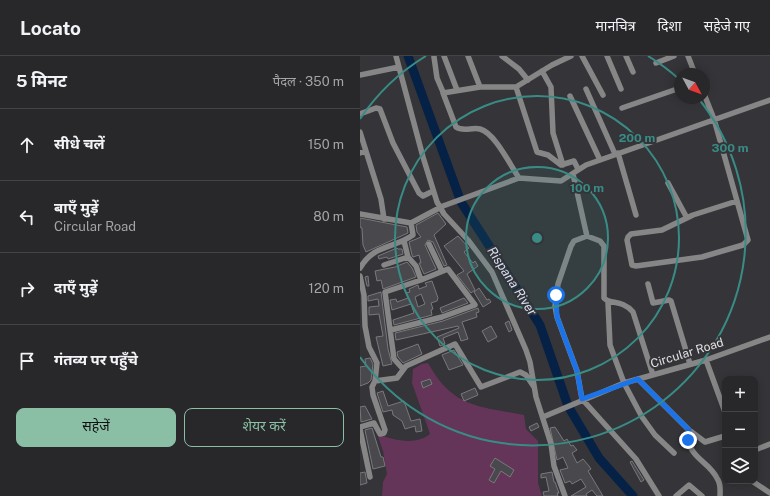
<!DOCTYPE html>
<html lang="hi">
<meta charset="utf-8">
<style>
body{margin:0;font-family:"Public Sans","Noto Sans Devanagari",sans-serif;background:#343336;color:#f1f3f6}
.controls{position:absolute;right:12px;bottom:12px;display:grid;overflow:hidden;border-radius:8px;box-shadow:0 2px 10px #0003}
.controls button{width:36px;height:36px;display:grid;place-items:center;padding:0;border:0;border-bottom:1px solid #444447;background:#28272a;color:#f1f3f6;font:20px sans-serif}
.compass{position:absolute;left:314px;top:12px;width:36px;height:36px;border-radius:50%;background:#28272a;box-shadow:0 2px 10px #0003;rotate:131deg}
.stop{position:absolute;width:12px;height:12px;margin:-9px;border:3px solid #1a73e8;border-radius:50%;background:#fff}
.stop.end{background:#1a73e8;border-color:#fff;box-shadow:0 1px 4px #0008}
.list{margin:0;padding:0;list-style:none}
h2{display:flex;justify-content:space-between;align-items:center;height:52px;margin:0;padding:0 16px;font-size:17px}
h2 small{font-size:13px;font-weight:400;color:#a5a5a8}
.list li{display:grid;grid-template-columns:26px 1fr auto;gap:12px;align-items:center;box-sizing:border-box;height:72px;padding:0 16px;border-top:1px solid #444447}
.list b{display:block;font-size:15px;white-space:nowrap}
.list p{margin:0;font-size:13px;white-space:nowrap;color:#a5a5a8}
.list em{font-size:13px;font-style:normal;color:#a5a5a8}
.actions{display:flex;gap:8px;padding:12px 16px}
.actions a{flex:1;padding:9px 0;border:1px solid #8abfa5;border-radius:8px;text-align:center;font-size:14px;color:#8abfa5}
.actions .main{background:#8abfa5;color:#111}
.icon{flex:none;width:22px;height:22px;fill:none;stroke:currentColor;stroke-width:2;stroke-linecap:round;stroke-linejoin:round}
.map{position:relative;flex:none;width:410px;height:440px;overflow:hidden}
header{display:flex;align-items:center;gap:24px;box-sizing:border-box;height:56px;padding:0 20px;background:#28272a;border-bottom:1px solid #444447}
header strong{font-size:19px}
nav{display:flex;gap:22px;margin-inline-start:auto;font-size:14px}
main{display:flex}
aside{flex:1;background:#28272a}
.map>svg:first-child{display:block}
</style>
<header>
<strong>Locato</strong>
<nav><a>मानचित्र</a><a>दिशा</a><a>सहेजे गए</a></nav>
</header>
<main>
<aside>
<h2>5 मिनट<small>पैदल · 350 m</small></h2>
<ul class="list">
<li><svg class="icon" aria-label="ahead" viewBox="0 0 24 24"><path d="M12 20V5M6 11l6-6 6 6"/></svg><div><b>सीधे चलें</b></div><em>150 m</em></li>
<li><svg class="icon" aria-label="left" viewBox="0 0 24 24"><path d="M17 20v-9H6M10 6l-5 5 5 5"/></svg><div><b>बाएँ मुड़ें</b><p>Circular Road</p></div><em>80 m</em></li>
<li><svg class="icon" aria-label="right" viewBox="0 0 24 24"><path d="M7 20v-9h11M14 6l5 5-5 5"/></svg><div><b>दाएँ मुड़ें</b></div><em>120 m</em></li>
<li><svg class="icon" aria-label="arrive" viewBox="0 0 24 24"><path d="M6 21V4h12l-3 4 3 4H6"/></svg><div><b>गंतव्य पर पहुँचे</b></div></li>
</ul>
<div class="actions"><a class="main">सहेजें</a><a>शेयर करें</a></div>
</aside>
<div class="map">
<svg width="410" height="440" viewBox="0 0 410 440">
<rect width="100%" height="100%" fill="#353438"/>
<path fill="#643459" d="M68 307C93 352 118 350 164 359L166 373 178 385V427L182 440H22L23 426 27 418 23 395 17 378C34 384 55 390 70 378L52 327 53 313 62 308Z"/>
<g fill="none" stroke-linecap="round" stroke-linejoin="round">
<path stroke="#052246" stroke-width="9" d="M48 0 101 146 180 269 208 350 239 402 273 440"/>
</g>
<path fill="#49494d" stroke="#78797c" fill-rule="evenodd" d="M78 157 86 168 74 179 87 209 84 210 73 186 68 184 65 189 76 213 64 218 59 207H61L59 199 53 201 52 199 49 186 61 181 57 176 56 169Z
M0 162 47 171 48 177 6 196 3 189 2 172 0 171Z
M98 180 109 192 104 196 113 207 115 205 118 210 107 218 115 234 111 237 97 219 104 215 84 190Z
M37 192 38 193H42L43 198 28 203 27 201 19 203 18 200Z
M47 206 52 212 56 221 23 233 21 224 17 225 15 215 35 211Z
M8 220 9 230H7L5 221Z
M72 225 78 242 77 245 71 247 73 253 71 254 72 259 34 269 33 264 54 257 51 248 32 254 30 244 36 243 37 246 48 242 46 237 50 236 49 233 58 229 59 233 67 230 65 227ZM61 238 65 248 58 251 55 241Z
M119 232 127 244 129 243 131 246 123 251 114 236Z
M21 236 28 293 32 308 23 310 16 281 23 280 19 258 9 259V251L19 250 18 243 8 245V240Z
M104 242 108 247 82 257 80 252Z
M118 252 119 256 116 257 117 261 102 266 108 283 101 285 98 276 83 282 85 288 80 290 77 281 99 272 98 270 36 284 35 277 83 265Z
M149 265 152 274 149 276 145 267Z
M131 270 137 281 128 286 122 275Z
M58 288 62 298 43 307 38 301 37 296Z
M94 294 103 309 89 314 82 299Z
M10 302 13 308 11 324 8 327 0 330V311L6 310 5 303Z
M70 323 72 328 63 332 61 326Z
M115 332 118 339 104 345 101 338Z
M23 335 28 350 44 345 51 365 60 363 62 375 56 376 55 370 45 373 42 365 33 359 32 354 23 356 17 337Z
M5 350 12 363 1 366 0 351Z
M177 367 179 371 171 375 169 371Z
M195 371 204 385 207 383 211 390 213 389 217 394 212 397 217 407 223 403 229 410 231 413 228 415 243 440H237L232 434 226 438 227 440H211L226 431 221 423 212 428 210 425 205 427 200 414 208 412 203 401 197 404 190 372Z
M12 372 21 401H23L25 410 13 413 5 374Z
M135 402 154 414 150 421 141 415 134 427 129 424 135 413 130 410Z
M272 405 284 424 281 426 270 406Z
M5 416 7 427 0 429V417Z
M192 416 194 426H195L199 437H197L198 440H184L183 436 189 435 186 421 181 422V418Z"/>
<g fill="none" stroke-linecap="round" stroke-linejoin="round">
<path stroke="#878687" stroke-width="5.5" d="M36 0 63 101 77 146 84 158 108 184 132 216 166 294 170 306 176 341 191 388 194 410 205 440
M84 0 97 34
M108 0 120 31
M142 0 159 13 168 24
M222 0 243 39
M247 0 261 33
M266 0 273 16
M328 0 335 18
M74 1 77 22 83 36
M296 7 314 0
M182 15 191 31 193 77 203 109
M0 19 39 11
M156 31 177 96 188 99 201 109 214 105 218 113
M226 33 255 98
M344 38 354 63 388 184 383 189 342 201 276 210 272 209 267 184 268 181 271 178 302 174 333 159 377 145
M210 40 240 104
M262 52 320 32
M0 58 16 52 20 53 33 87 59 137 63 140 73 135
M0 76 21 143 24 163
M0 97 6 95
M258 97 276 159
M213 118 226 176 227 180 240 185 244 190V242C250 249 262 243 273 256L293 319
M159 122C150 109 135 77 120 73 112 71 103 76 96 71L83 37 120 31H156L192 9 211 0
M308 127 327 162
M0 158 51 167 83 150 159 122 201 125 226 109 410 44
M227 180 214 185 211 190 198 228 195 250 197 261 217 315 222 343 276 403 299 440
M44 185 48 201 56 210 61 224
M69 188 82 215
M24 209 48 201
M0 212C14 188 33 193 53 179L51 167
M0 220 4 239 5 270 9 291 17 307 15 325 12 331 13 339 25 374 24 377 20 378 14 367 0 371
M288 228 293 247 309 244 311 245 330 308
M248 246 250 289 264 327 282 361 295 379 314 397
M31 274 82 261 115 249 88 213 61 224 25 236 34 303 43 313
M346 304 365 356
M278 323 329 374 345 386 365 380
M15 325 37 322 46 310 95 288 121 331 160 316 166 319 174 331
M183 361 264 327 346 304 410 281
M0 373 10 421
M329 374C325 403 349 403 358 424 361 429 360 435 360 440
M395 394 410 388
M392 425 410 437
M316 440 329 429 342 440"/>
</g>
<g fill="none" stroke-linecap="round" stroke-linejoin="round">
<path stroke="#1a73e8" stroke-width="5" d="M196 239 197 261 217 315 222 343 278 323 329 374 328 384"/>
</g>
<circle cx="177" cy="182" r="71" fill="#398c86" fill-opacity=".12"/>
<g fill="none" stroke="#398c86" stroke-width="2">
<circle cx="177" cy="182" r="71"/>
<circle cx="177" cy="182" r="142"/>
<path d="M0 63A213 213 0 0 1 66 0M288 0A213 213 0 0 1 320 24M338 42A213 213 0 1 1 0 301"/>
</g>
<g text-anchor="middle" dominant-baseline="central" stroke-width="4" stroke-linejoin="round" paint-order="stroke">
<g font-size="12" fill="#e2e2e4" stroke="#353438">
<text transform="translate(327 297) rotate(-17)">Circular Road</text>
</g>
<g font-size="13" font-style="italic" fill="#d1dff3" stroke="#353438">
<text transform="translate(152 225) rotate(57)">Rispana River</text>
</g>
</g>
<circle cx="177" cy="182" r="6" fill="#398c86" stroke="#353438" stroke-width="2"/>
<g font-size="12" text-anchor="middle" font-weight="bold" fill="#398c86" stroke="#353438" stroke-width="4" stroke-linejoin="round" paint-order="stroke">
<text x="277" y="86">200 m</text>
<text x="370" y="96">300 m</text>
<text x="227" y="136">100 m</text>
</g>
</svg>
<div class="controls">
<button>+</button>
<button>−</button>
<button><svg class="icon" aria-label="layers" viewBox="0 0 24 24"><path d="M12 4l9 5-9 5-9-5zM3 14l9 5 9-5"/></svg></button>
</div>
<svg class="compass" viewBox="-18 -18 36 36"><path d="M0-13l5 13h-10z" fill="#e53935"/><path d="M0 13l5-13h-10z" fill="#a5a5a8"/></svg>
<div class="stop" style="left:196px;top:239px"></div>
<div class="stop end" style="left:328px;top:384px"></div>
</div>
</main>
